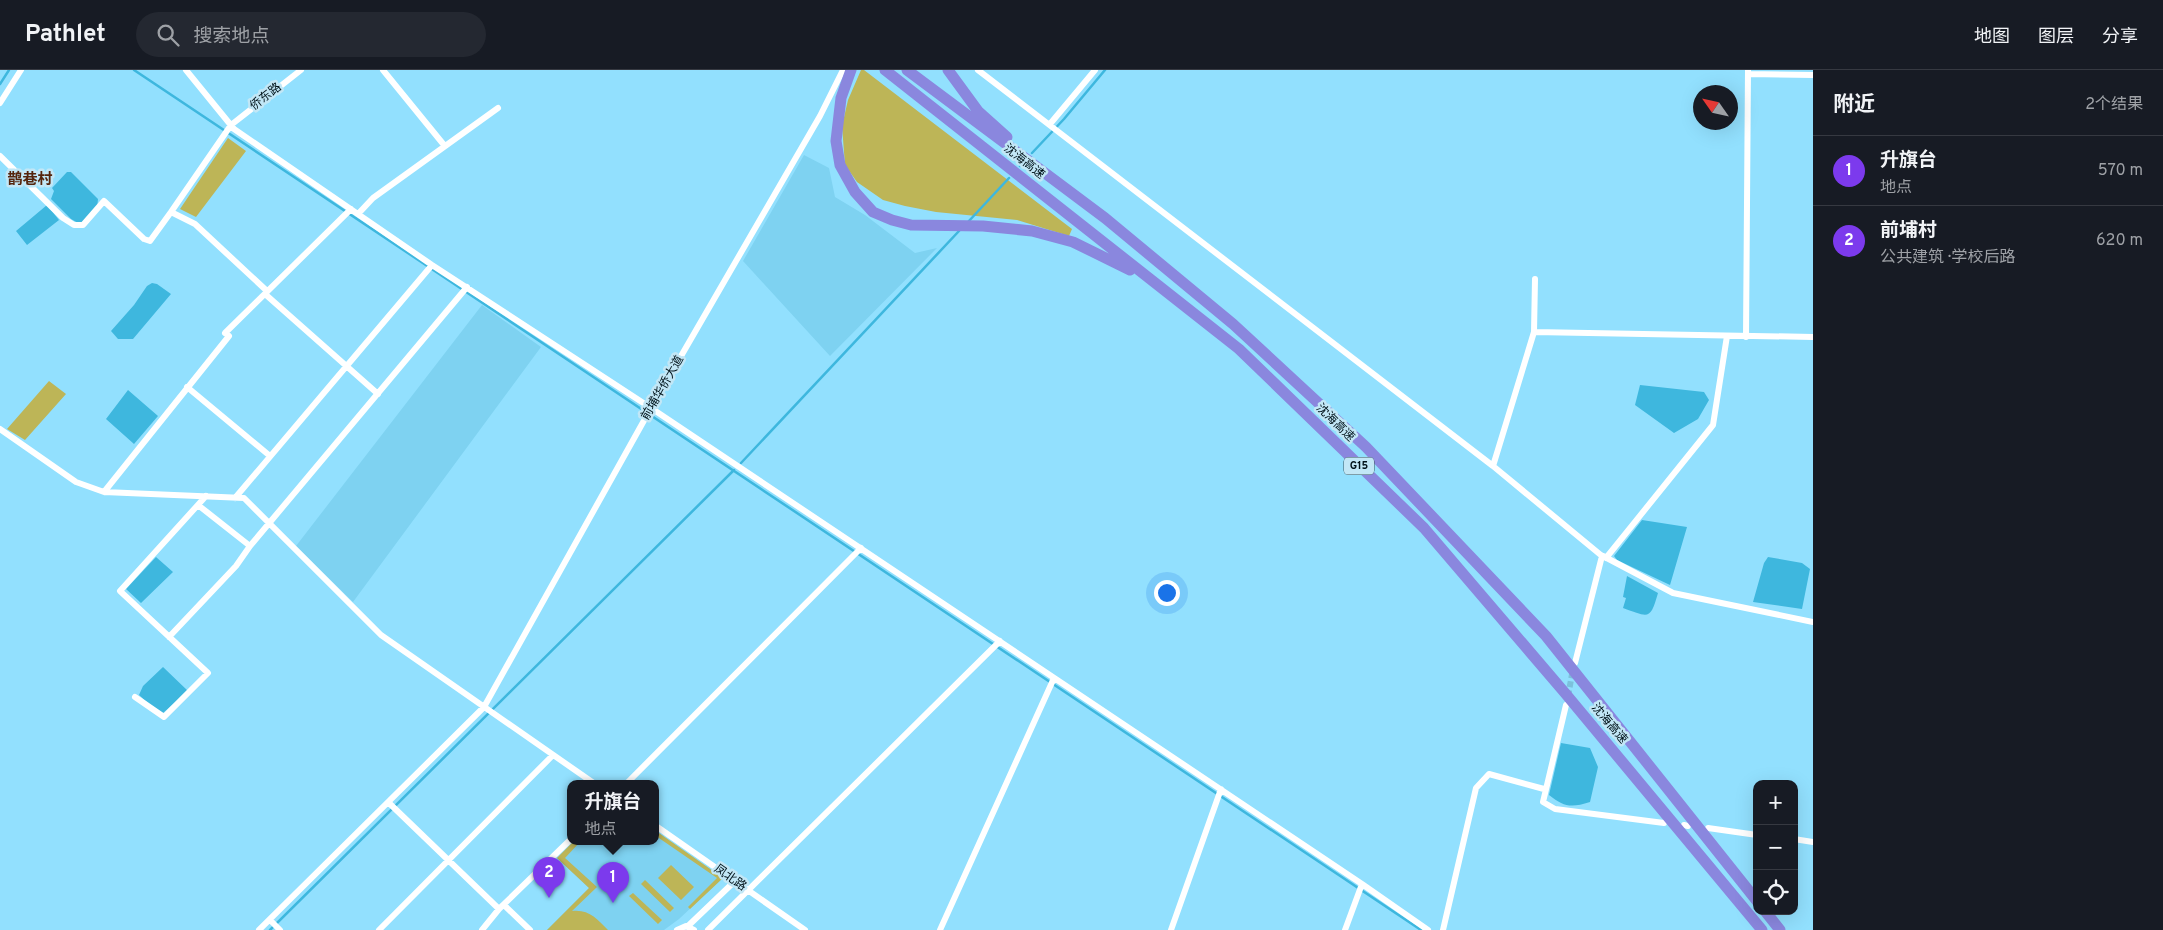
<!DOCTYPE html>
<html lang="zh">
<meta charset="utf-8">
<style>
body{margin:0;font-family:Overpass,"Noto Sans SC",sans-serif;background:#242831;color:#f1f3f6}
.controls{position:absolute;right:15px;bottom:15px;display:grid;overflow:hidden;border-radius:10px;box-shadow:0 5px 20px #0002}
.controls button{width:45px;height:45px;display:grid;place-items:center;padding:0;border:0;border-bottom:1px solid #363941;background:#171b24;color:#f1f3f6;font:25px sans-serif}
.compass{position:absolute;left:1693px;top:15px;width:45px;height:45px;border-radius:50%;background:#171b24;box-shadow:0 5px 20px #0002;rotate:304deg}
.you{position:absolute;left:1166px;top:522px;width:18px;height:18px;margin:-12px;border:4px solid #fff;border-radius:50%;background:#1a73e8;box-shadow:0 0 0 8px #1a73e833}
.badge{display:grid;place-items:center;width:32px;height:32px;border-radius:50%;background:#7c3aed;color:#fff;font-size:16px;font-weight:700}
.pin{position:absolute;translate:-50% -41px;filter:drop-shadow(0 1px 2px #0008)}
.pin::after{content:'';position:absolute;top:26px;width:18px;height:15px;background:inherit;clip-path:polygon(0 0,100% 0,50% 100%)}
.popup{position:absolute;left:567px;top:710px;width:92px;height:65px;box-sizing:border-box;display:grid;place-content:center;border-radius:10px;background:#171b24;filter:drop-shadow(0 1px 4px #0005);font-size:16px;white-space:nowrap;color:#9ea1a6}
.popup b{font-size:19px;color:#f1f3f6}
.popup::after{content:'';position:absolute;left:50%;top:100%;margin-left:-10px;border:10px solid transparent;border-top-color:#171b24}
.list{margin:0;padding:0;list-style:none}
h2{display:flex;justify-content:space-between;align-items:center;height:65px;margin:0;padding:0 20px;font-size:21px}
h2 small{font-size:16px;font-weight:400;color:#9ea1a6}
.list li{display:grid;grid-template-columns:32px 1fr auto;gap:15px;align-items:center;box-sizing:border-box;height:70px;padding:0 20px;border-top:1px solid #363941}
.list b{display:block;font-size:19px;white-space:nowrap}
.list p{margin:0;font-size:16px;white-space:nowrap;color:#9ea1a6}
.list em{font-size:16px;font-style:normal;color:#9ea1a6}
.icon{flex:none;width:28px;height:28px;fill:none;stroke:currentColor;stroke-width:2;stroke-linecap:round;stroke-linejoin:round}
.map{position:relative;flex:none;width:1813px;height:860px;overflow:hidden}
header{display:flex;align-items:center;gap:30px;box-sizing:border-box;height:70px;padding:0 25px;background:#171b24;border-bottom:1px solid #363941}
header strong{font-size:24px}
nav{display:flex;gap:28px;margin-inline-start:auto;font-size:18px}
.search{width:350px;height:45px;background:#242831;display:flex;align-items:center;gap:12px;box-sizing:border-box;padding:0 18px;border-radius:28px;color:#9ea1a6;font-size:19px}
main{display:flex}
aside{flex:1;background:#171b24}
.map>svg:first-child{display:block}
</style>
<header>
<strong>Pathlet</strong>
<div class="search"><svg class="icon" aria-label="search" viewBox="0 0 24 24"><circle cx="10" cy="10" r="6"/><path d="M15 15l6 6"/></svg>搜索地点</div>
<nav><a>地图</a><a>图层</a><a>分享</a></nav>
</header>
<main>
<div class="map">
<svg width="1813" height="860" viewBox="0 0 1813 860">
<rect width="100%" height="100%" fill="#92e0fe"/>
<path fill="#7ed2f1" d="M804 85 829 98 835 127 865 145 915 183 937 178 830 286 743 191Z
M482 235 541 277 353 532 296 476Z
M656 761 723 808 679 849 664 860H547L589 818 557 788 573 772H656Z"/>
<path fill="#bdb557" d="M861 0H864L1072 159 1069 166 1017 150 936 142 905 136 883 130 857 112 845 95 842 56 848 30Z
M228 68 246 81 196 147 180 139Z
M49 311 66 324 25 370 7 359Z
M656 761 723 808 690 839 688 837 717 808 656 766Z
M573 772H580L565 788 597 817 572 841C589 839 597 849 608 860H547L589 818 557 788Z
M671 795 694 817 681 830 658 808Z
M645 810 674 838 670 842 641 814Z
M633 823 662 850 658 854 629 826Z"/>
<path fill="#3eb7de" d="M67 102H71L98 129 97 139 80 154 71 149 51 129 54 121 52 118Z
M47 135 59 150 27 175 16 161Z
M152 213 157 214 171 224 133 269H118L111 261 134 235 147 216Z
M1640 315 1704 322 1709 330 1698 349 1674 363 1635 335Z
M128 320 158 346 134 374 106 349Z
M1642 450 1687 457 1670 515 1617 490 1614 486Z
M156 487 173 502 141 533 126 519Z
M1768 487 1802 493 1810 499 1802 539 1753 532 1764 493Z
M1627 506 1658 523C1650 551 1649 547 1623 538L1626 528 1623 527Z
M163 597 188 621 163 643 149 634 139 625 143 616Z
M1561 673 1590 678 1598 697 1590 732C1571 738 1564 737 1549 725Z"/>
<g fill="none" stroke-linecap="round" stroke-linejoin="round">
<path stroke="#3eb7de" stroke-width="2.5" d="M134 0 1421 860
M0 14 9 0
M1032 83 1064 49 1105 0
M1020 96 1021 95
M968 152 1009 108
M741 393 959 161
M270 860 734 400"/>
<path stroke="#7cc1dc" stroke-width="6" stroke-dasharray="6 3" stroke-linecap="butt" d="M1568 626 1573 599"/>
<path stroke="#fff" stroke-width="6" d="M186 0 234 59 432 195 651 338 1362 814 1345 860
M383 0 444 75
M978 0 1493 396 1602 486 1575 593
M1748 4 1813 5
M0 33 21 0
M1050 54 1095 0
M0 86 63 148 74 155H83L104 131 144 169 150 171 171 142 231 55 301 0
M171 142 195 154 267 221
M358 144 373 128 498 38
M265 224 378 324
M1534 262 1813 267
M1746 267 1748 0
M187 317 270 386
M0 359 76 412 104 422 244 428 381 565 595 714
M1493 396 1534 262 1535 209
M104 422 229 266 225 263 351 139
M235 428 432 195
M198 435 250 476 467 217
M1603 486 1673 523 1813 552
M1606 488 1713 355 1727 266
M169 567 236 496 250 476
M135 627 164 647 208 603 120 521 206 426
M1566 635 1543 732 1555 739 1664 753
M626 714 861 478
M388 732 499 839
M1684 755 1688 756
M656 756 805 860
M1708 758 1757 765
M1794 769 1813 772
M1362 814 1428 860
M504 835 530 860
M270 850 280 860
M688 856 735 811
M259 860 484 637 651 338 820 46 843 0
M379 860 553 685
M482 860 499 839 570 770
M677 860 686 856 694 860
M708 860 1000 571
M940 860 1054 608
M1171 860 1221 719
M1443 860 1476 718 1489 704 1544 719"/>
<path stroke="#8a87de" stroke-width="11" d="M851 0 841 28 836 71 840 95 855 122 873 142 892 150 911 155 983 156 1032 161 1073 172 1130 200
M885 0 1239 279 1424 458 1565 623 1762 860
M907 0 1105 148 1233 254 1366 377 1546 566 1757 831
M948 0 978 41 1007 67
M1765 841 1780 860"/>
</g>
<g text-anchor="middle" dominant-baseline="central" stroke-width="5" stroke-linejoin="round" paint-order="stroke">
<rect fill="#c2e7f6" stroke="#3a525b" stroke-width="1" x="1344" y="387.5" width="30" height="17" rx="4"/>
<g font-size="11" font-weight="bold" fill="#001219">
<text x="1359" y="396">G15</text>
</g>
<g font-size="12" fill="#001219" stroke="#c2e7f6">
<text transform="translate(266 27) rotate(-38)">侨东路</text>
<text transform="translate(1024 92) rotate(38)">沈海高速</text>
<text transform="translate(663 318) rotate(-60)">前埔华侨大道</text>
<text transform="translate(1335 353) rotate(44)">沈海高速</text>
<text transform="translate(1609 654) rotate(50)">沈海高速</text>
<text transform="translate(730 808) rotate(35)">凤北路</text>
</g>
<g font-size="15" font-weight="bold" fill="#55250d" stroke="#c2e7f6">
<text x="30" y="110">鹊巷村</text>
</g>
</g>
</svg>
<div class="controls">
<button>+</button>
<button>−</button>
<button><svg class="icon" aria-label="locate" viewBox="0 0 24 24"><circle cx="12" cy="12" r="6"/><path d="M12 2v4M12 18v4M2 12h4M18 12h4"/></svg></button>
</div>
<svg class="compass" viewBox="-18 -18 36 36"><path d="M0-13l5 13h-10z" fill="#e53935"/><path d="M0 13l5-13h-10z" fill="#9ea1a6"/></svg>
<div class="you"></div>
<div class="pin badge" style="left:613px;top:833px">1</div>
<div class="popup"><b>升旗台</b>地点</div>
<div class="pin badge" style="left:549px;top:828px">2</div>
</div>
<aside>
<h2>附近<small>2个结果</small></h2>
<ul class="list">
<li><span class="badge">1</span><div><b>升旗台</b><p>地点</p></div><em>570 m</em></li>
<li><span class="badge">2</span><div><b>前埔村</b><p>公共建筑 · 学校后路</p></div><em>620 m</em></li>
</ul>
</aside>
</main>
